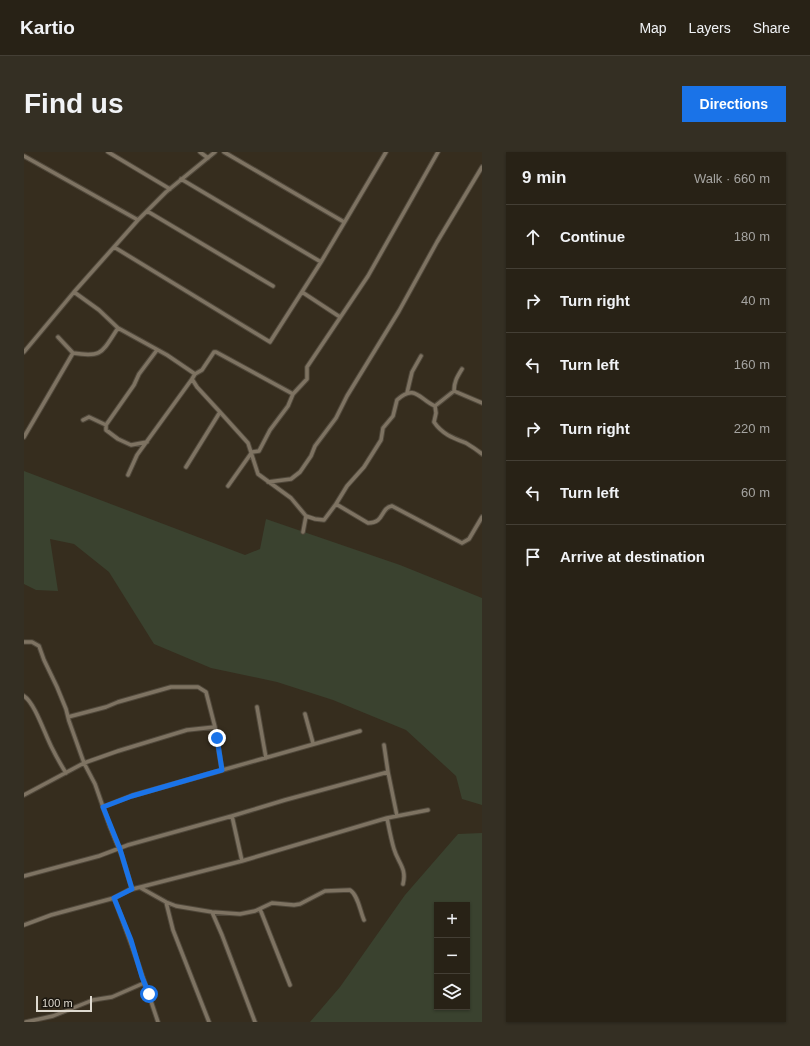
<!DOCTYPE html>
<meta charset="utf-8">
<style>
body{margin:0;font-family:Helvetica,sans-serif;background:#342f23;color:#f1f3f6}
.controls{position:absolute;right:12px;bottom:12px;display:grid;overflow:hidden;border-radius:0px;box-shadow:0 1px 3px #0004}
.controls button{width:36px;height:36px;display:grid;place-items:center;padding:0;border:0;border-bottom:1px solid #443f35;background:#282216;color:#f1f3f6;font:20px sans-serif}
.scale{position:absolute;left:12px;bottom:10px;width:56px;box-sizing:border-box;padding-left:4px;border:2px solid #ded9cf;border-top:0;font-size:11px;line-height:14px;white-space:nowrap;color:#ded9cf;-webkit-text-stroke:3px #1a160f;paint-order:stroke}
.stop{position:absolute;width:12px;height:12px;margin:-9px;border:3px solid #1a73e8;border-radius:50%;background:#fff}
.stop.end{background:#1a73e8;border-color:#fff;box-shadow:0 1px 4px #0008}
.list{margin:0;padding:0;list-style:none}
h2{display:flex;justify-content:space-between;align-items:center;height:52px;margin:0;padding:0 16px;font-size:17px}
h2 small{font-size:13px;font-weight:400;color:#a5a4a1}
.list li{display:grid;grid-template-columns:26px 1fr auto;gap:12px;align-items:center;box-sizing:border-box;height:64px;padding:0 16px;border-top:1px solid #443f35}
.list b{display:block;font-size:15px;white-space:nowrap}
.list em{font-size:13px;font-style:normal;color:#a5a4a1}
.icon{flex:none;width:22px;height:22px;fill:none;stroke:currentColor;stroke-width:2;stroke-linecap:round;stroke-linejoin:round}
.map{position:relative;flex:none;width:458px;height:870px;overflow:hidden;border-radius:0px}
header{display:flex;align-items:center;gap:24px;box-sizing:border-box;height:56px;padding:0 20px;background:#282216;border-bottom:1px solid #443f35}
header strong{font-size:19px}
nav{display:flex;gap:22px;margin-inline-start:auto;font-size:14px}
.intro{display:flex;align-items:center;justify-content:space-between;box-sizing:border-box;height:96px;padding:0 24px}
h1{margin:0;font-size:28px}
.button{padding:10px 18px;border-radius:0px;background:#1a73e8;color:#fff;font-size:14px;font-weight:700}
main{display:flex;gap:24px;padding:0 24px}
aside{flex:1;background:#282216;border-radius:0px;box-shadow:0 1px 3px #0004}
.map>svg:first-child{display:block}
</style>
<header>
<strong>Kartio</strong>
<nav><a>Map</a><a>Layers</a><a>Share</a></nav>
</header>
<div class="intro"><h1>Find us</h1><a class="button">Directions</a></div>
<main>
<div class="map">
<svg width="458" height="870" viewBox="0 0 458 870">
<rect width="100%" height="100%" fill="#362d1e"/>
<path fill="#3a422f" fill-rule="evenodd" d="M0 319 221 403 236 397 242 367 376 413 458 446V653L438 647 432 624 382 578 309 548 253 530 187 516 130 492 85 420 50 392 26 387 34 439 12 438 0 432Z
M458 681V870H286L316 835 381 743 434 682ZM413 753H443V855H413Z"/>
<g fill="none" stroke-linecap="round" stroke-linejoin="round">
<g stroke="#50483b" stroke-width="5.5">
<path id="street" d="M84 0 146 37
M176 0 184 6
M200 0 320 70
M0 4 114 68
M157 27 297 110
M123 59 249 134
M90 95 246 190 297 110 362 0
M50 140 75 158 94 176 143 203 171 222
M278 140 316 165
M34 185 49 201
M0 200 50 140 114 68 142 40 191 0
M430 239C430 230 433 225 438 217
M383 241 388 220 397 204
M411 254 430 239 458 251
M196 260 224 291 234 322 267 346 282 364 279 380
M59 268 65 265 82 273V278L94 287 107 293 123 290
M82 273 110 233 115 222 133 198
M0 285 49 201C79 206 78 200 94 176
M162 315 196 260 173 235 168 227 171 222 178 218 190 200H192L269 242
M104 323 113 303 168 227
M244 330 267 327 276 320 287 304 291 294 312 266 323 244 375 159 413 90 458 15
M204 334 228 300 235 299 246 278 264 254 269 242 283 227V215L344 124 414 0
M312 352 323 334 340 315 357 288 359 276 369 264 373 248C391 231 396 248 411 254L412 261 410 270C418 282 429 286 442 291 447 294 453 298 458 302
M282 364 291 367 300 368 312 352 344 371C361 371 356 356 368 354L438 391 445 387 458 365
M0 490H8L15 494 20 508 33 535 42 557 45 569 60 611 94 599 163 578 191 575
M0 544C11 551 21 583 28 596 32 604 37 613 42 621
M233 555 242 606
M281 562 289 591
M44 565 82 555 94 550 147 535H174L182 540 191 575 198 618
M364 620 373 664
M0 643 60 611 71 632 86 675 98 704 108 737
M79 655 107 644 336 579
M208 664 261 648 364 620 360 593
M363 666C365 676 367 687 370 697 374 711 383 716 379 732
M0 724 75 704 104 693 208 664 218 709
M117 736 142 750 152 754 188 760 216 762 231 759 248 751 270 753 276 752 301 739 326 738C334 743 336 759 340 768
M90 746C106 787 120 828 134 870
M142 750 149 778 185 870
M236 757 266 833
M188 760 198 783 231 870
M0 773 27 763 90 746 105 738 218 709 363 666 404 658
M2 870 29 864 69 848 88 845 120 831"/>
</g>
<use href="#street" stroke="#7e7362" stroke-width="3.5"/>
</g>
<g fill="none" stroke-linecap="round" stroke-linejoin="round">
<path stroke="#1a73e8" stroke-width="5" d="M125 842 118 825 107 788 90 746 108 737 96 697 79 655 108 644 198 618 193 586"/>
</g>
</svg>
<div class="controls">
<button>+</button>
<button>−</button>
<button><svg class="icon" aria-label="layers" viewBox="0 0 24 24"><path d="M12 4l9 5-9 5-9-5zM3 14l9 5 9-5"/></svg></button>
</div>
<div class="scale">100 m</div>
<div class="stop" style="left:125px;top:842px"></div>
<div class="stop end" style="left:193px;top:586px"></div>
</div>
<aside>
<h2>9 min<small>Walk · 660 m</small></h2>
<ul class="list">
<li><svg class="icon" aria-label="ahead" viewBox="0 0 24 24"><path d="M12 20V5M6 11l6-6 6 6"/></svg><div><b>Continue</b></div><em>180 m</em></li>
<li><svg class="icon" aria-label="right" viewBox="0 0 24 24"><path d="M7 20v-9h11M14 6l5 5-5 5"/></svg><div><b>Turn right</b></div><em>40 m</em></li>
<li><svg class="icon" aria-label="left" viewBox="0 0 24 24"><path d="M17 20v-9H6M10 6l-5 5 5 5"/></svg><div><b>Turn left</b></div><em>160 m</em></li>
<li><svg class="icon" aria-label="right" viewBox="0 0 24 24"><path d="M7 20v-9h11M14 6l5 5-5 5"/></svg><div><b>Turn right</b></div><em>220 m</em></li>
<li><svg class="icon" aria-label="left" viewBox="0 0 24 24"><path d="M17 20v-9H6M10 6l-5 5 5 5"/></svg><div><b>Turn left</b></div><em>60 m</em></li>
<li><svg class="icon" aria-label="arrive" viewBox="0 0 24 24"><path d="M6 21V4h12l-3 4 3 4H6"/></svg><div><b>Arrive at destination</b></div></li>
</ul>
</aside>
</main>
